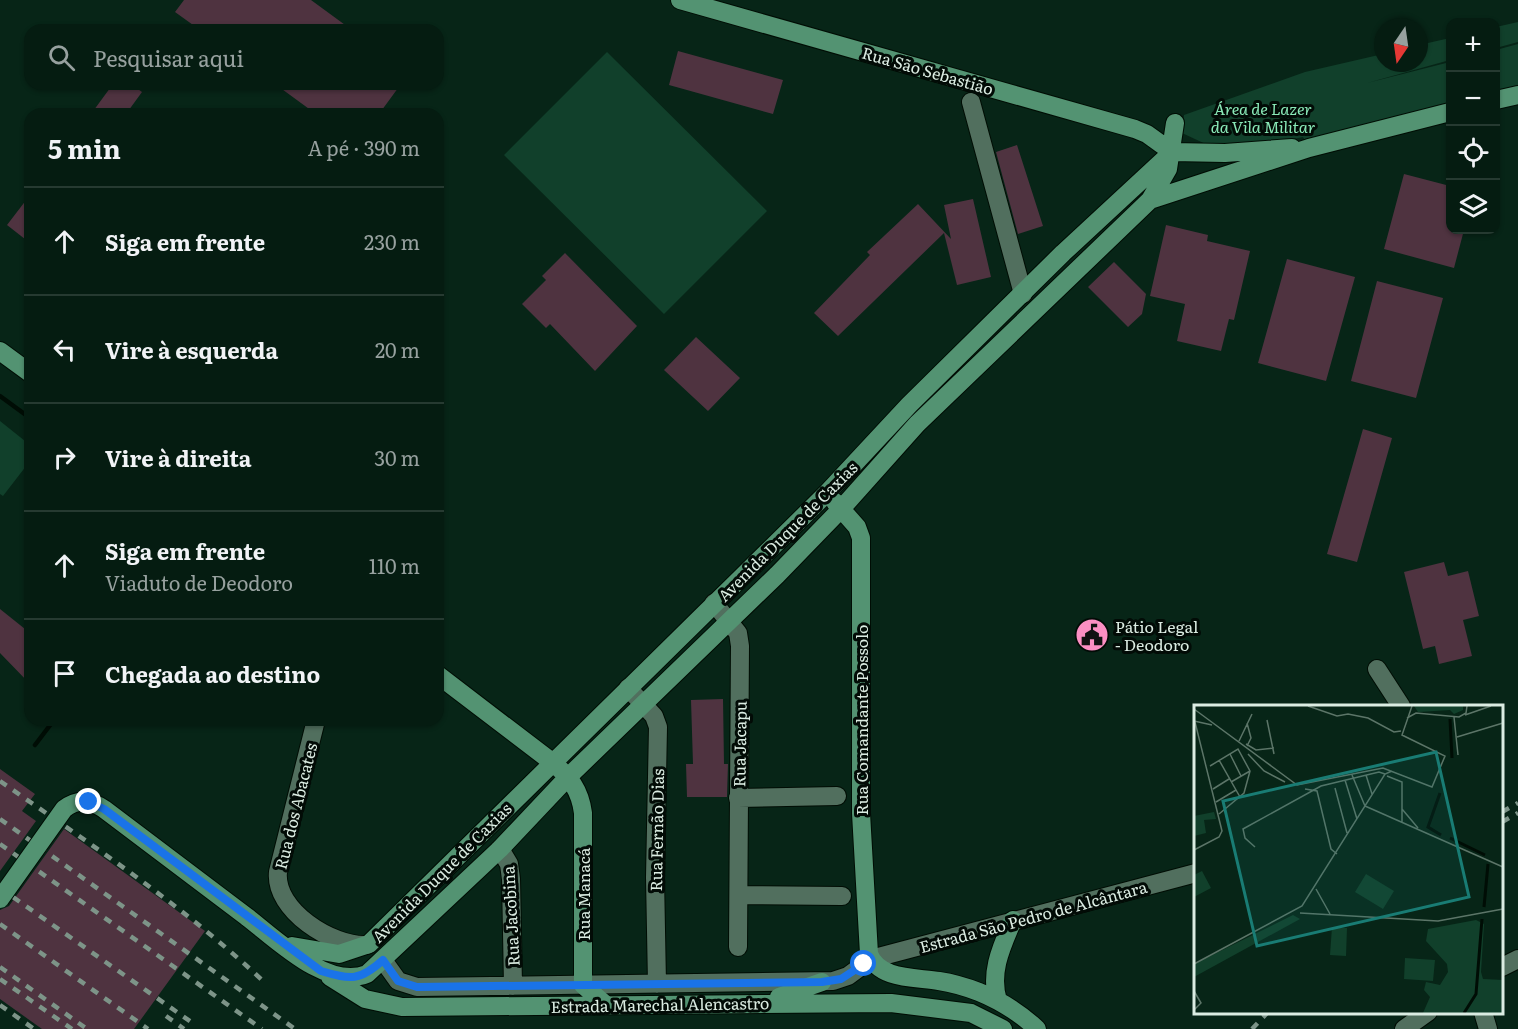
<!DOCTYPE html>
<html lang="pt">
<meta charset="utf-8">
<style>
body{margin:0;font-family:Literata,serif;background:#13291f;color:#f1f3f6}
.controls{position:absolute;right:18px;top:18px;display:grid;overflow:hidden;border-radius:12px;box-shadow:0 2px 4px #0004}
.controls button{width:54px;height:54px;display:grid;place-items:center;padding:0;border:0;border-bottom:2px solid #263a31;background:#051c11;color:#f1f3f6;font:30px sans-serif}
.compass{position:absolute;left:1374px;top:18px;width:54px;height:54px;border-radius:50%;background:#051c11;box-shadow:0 2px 4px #0004;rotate:193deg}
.stop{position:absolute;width:18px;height:18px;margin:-14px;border:4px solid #1a73e8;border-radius:50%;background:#fff}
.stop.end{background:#1a73e8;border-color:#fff;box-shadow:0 2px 6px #0008}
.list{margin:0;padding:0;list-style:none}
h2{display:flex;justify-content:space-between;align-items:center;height:78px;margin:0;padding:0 24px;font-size:26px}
h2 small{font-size:20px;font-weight:400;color:#97a19f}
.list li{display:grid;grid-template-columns:39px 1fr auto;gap:18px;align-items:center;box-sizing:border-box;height:108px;padding:0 24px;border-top:2px solid #263a31}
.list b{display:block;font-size:22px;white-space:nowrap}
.list p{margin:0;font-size:20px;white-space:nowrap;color:#97a19f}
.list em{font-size:20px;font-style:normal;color:#97a19f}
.icon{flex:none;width:33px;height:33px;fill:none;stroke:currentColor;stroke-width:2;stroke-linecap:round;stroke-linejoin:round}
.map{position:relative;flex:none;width:1518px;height:1029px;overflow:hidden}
.search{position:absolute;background:#051c11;box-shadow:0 2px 4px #0004;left:24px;top:24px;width:420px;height:66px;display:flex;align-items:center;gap:15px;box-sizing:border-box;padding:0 21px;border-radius:18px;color:#97a19f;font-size:22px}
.panel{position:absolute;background:#051c11;box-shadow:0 2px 4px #0004;left:24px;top:108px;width:420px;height:618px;border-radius:18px}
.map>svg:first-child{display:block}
</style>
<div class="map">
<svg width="1518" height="1029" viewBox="0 0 1518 1029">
<rect width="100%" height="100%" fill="#072517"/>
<path fill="#11402b" d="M1518 22V42L1496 48V27Z
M1450 38V60L1367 83 1450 62V111L1309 148 1303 137 1225 153 1182 133 1184 115 1305 72 1383 54V63H1419V45Z
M1518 44V93L1496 99V50Z
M607 52 767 211 664 314 504 155Z
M0 421 30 445V461L3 496 0 494Z"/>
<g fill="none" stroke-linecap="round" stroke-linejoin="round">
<path stroke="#000d05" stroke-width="4.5" d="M0 396 30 418
M35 745 54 720"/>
</g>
<path fill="#4f3340" d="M184 0H311L352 30H200L175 12Z
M678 51 783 80 773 114 669 85Z
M113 84H131L142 92 126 114H91Z
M275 84H401L379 114H316Z
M1017 145 1043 226 1018 234 996 152Z
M1404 174 1450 186V230H1464L1454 268 1384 249Z
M30 195V243L7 225Z
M973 199 991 277 957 285 944 233 838 336 814 313 870 255 867 252 918 204 951 239 944 205Z
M1166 225 1208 235 1207 241 1250 251 1234 320 1229 319 1221 351 1177 341 1185 304 1150 296Z
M565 253 637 326 595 371 550 324 546 328 522 304 546 280 542 276Z
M1287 259 1355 277 1326 381 1258 363Z
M1114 262 1146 294 1142 314 1128 327 1088 287Z
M1377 281 1443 298 1416 398 1351 381Z
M696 337 740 378 708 411 664 370Z
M1363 429 1392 438 1357 562 1327 554Z
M1444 562 1448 576 1468 571 1479 616 1463 620 1472 656 1439 664 1435 646 1423 649 1404 572Z
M0 609 30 633V684L0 653Z
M723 699 724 764H728L727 797H687L686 764H693L691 700Z
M0 769 35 794 22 811 36 821 0 871Z
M64 829 205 931 134 1029H42L0 999V910L9 906Z"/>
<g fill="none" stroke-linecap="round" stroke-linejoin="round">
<g stroke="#000d04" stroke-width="20">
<path id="minor" d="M971 102 1023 294
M714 603 738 633 740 646 738 947
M1377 669 1401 706
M628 688 654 716 658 727 655 877 657 984
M316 720 278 872C274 910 332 947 367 945
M738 798 837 796
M500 849 509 864 511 879 513 986
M739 895 842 896
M383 960 398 981 417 987 833 981 848 976 871 959 1196 873
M1502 967 1518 959
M1483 1012 1488 1029
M1404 1029 1428 1012"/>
</g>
<g stroke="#000d04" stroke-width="20">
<path id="major" d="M680 0 1135 129 1147 134 1172 152
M1496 100 1518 95
M1150 200 1168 169 1175 123
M0 351 30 373
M835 502 857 527 861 538V813L869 954C879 980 915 977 939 981 952 983 966 987 979 992 1001 1001 1020 1013 1037 1029
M438 675 552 762C570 777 580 790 583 813V985L606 1005
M247 917C277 940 327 990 367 974L500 849 569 776 777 575 842 508 917 424 1150 200 1309 148 1450 112
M292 946 339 954 369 944 827 493 909 405 1063 253 1172 152 1225 153 1292 148
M330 977 365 999 402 1007 891 1003 971 1013 1003 1029
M779 997 822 982
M998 1001C989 972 1002 946 1013 920"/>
</g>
<use href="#minor" stroke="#516f5e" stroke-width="18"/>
<use href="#major" stroke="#539372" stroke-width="18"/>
<path stroke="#7d9488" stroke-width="4.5" stroke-dasharray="8 8" stroke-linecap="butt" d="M0 781C90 844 181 904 262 980
M1502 812 1518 803
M0 819 295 1029
M1502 822 1518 813
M0 844 262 1029
M0 888 194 1024
M0 924 148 1029
M0 967 87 1029
M0 979 72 1029
M0 1005 34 1029
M166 1016 184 1029
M1252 1029 1268 1012"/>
<g stroke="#000d04" stroke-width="20" stroke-linecap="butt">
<path id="major-bridge" d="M0 899 64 809C77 799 90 800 104 809L247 917"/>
</g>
<use href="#major-bridge" stroke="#539372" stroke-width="18"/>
</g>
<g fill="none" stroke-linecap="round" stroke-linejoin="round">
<path stroke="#1a73e8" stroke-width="8" d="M89 802 104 809 321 971C351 980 360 981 383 960L398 981 417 987 822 982 841 979 864 964"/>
</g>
<defs>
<g id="civic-disc" transform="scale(1.725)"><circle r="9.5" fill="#fc8fc3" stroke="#020b06"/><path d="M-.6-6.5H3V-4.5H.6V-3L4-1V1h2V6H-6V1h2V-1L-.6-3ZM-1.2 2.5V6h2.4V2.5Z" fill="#111"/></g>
</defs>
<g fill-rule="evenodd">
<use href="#civic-disc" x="1092" y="635"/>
</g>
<g text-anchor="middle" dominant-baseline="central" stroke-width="6" stroke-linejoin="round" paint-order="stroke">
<g font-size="16" fill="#dbece2" stroke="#020b06">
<text transform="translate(928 70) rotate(16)">Rua São Sebastião</text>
<text transform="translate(787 531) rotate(-45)">Avenida Duque de Caxias</text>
<text transform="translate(861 720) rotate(-90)">Rua Comandante Possolo</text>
<text transform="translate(739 744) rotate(-89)">Rua Jacapu</text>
<text transform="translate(295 806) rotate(-76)">Rua dos Abacates</text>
<text transform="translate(656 830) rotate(-89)">Rua Fernão Dias</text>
<text transform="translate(441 872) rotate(-45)">Avenida Duque de Caxias</text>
<text transform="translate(583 894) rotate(-90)">Rua Manacá</text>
<text transform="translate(510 916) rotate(-93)">Rua Jacobina</text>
<text transform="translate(1033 916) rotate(-15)">Estrada São Pedro de Alcântara</text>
<text transform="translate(660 1004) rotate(-1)">Estrada Marechal Alencastro</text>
</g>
<g font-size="16" font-style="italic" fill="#8aeab8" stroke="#020b06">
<text x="1263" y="108">Área de Lazer<tspan x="1263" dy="18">da Vila Militar</tspan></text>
</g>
<g font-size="16" fill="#dbece2" stroke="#020b06" text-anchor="start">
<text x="1115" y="626">Pátio Legal<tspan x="1115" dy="18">- Deodoro</tspan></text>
</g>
</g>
<g transform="translate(1194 705)">
<rect width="309" height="309" fill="#072517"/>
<path d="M220 1H269V5L260 9 256 5 224 7ZM20 107 22 114 10 115 12 128 0 131V111ZM8 166 17 183 0 192V170ZM172 169 200 186 189 204 161 187ZM99 210 106 214 0 272V259ZM282 215 290 219 287 267 289 274 309 275V308H229L236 292 230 285 232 277 246 280 254 267 253 259 232 236 234 224ZM138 222 153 223 152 251 136 250ZM211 253 241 255 239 276 210 274Z" fill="#11402b"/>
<path fill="none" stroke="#000d05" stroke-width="3" d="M256 14 258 53M246 88 234 122 247 130M256 133 291 150M290 202 294 159M270 308 282 289 288 214"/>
<path fill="none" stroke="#5c7568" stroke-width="1.5" d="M114 1 143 11 154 9 174 13 200 27 207 26M0 4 103 80 189 63 238 82 251 51 208 30 218 1M271 10 297 1M260 12 264 50M213 13 222 8 265 12 272 8 273 1M73 15 80 49M0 16 18 20M263 32 309 18M45 36 58 9M52 39 62 45 80 43M53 41 57 33 53 18M36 49 47 71M54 49 70 66 91 77M25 55 46 92M16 61 44 44 56 66 50 88 25 109M158 70 171 101M172 70 178 89M193 71 208 77V118M151 75 163 114M37 77 56 66M141 83 153 128M19 84 35 74M111 84 123 86 137 144 143 149M22 97 42 85M171 101 309 162M208 104 224 123M61 142 51 133 49 124 127 81 185 67 191 69M0 145 25 132 28 126 1 17M122 184 136 209M106 208 244 216 309 204M0 259 108 201 191 69 198 66M0 286 7 298 0 305"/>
<path fill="#197c74" fill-opacity="0.15" stroke="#197c74" stroke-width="3" d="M242 47 275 192 63 241 29 96Z"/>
<rect width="309" height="309" fill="none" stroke="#dbece2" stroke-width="3"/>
</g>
</svg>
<div class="controls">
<button>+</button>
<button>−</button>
<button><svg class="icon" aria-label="locate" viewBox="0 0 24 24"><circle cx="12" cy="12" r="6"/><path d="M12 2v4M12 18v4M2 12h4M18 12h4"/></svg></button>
<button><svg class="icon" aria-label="layers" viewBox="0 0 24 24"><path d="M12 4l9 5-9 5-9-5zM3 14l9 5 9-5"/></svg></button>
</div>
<svg class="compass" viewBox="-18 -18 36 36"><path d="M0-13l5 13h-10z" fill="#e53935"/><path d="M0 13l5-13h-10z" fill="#97a19f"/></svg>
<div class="stop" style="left:864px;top:964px"></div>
<div class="stop end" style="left:89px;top:802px"></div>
<div class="search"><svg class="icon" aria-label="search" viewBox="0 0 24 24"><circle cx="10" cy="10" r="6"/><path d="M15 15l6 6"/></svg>Pesquisar aqui</div>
<section class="panel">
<h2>5 min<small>A pé · 390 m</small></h2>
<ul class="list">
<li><svg class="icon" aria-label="ahead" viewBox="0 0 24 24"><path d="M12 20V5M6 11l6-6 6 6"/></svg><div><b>Siga em frente</b></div><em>230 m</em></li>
<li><svg class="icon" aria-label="left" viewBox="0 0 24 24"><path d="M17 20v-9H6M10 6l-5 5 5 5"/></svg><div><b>Vire à esquerda</b></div><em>20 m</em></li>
<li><svg class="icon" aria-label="right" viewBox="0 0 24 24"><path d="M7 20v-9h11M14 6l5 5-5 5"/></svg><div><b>Vire à direita</b></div><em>30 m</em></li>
<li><svg class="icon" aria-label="ahead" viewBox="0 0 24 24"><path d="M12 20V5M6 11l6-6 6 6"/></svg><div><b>Siga em frente</b><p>Viaduto de Deodoro</p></div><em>110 m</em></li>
<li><svg class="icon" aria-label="arrive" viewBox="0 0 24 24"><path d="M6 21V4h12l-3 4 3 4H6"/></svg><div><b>Chegada ao destino</b></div></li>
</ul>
</section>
</div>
